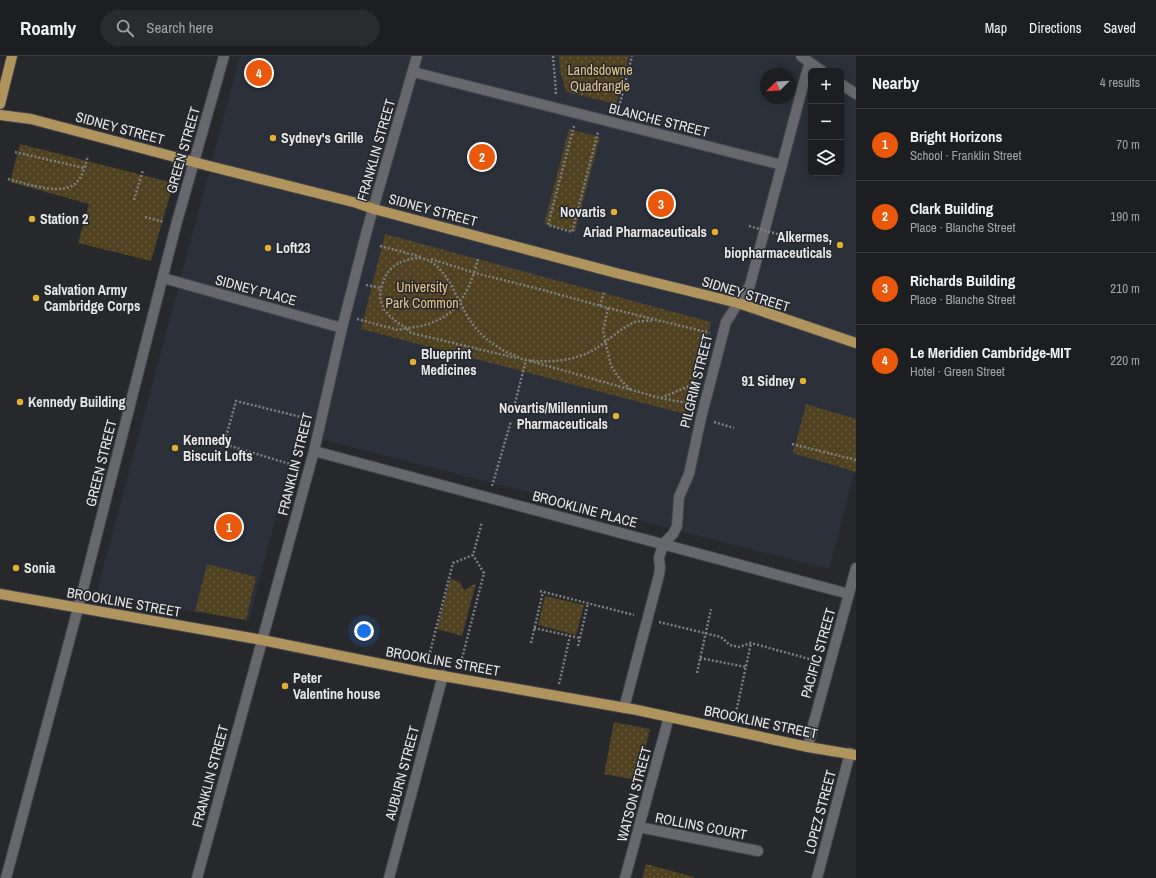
<!DOCTYPE html>
<meta charset="utf-8">
<style>
body{margin:0;font-family:"Archivo Narrow",sans-serif;background:#292b2e;color:#f1f3f6}
.controls{position:absolute;right:12px;top:12px;display:grid;overflow:hidden;border-radius:6px;box-shadow:0 2px 10px #0003}
.controls button{width:36px;height:36px;display:grid;place-items:center;padding:0;border:0;border-bottom:1px solid #3a3c3f;background:#1c1e21;color:#f1f3f6;font:20px sans-serif}
.compass{position:absolute;left:760px;top:12px;width:36px;height:36px;border-radius:50%;background:#1c1e21;box-shadow:0 2px 10px #0003;rotate:246deg}
.you{position:absolute;left:364px;top:575px;width:14px;height:14px;margin:-10px;border:3px solid #fff;border-radius:50%;background:#1a73e8;box-shadow:0 0 0 6px #1a73e833}
.badge{display:grid;place-items:center;width:26px;height:26px;border-radius:50%;background:#ea580c;color:#fff;font-size:13px;font-weight:700}
.pin{position:absolute;translate:-50% -50%;border:2px solid #fff;box-shadow:0 1px 4px #0006}
.list{margin:0;padding:0;list-style:none}
h2{display:flex;justify-content:space-between;align-items:center;height:52px;margin:0;padding:0 16px;font-size:17px}
h2 small{font-size:13px;font-weight:400;color:#a0a2a5}
.list li{display:grid;grid-template-columns:26px 1fr auto;gap:12px;align-items:center;box-sizing:border-box;height:72px;padding:0 16px;border-top:1px solid #3a3c3f}
.list b{display:block;font-size:15px;white-space:nowrap}
.list p{margin:0;font-size:13px;white-space:nowrap;color:#a0a2a5}
.list em{font-size:13px;font-style:normal;color:#a0a2a5}
.icon{flex:none;width:22px;height:22px;fill:none;stroke:currentColor;stroke-width:2;stroke-linecap:round;stroke-linejoin:round}
.map{position:relative;flex:none;width:856px;height:822px;overflow:hidden}
header{display:flex;align-items:center;gap:24px;box-sizing:border-box;height:56px;padding:0 20px;background:#1c1e21;border-bottom:1px solid #3a3c3f}
header strong{font-size:19px}
nav{display:flex;gap:22px;margin-inline-start:auto;font-size:14px}
.search{width:280px;height:36px;background:#292b2e;display:flex;align-items:center;gap:10px;box-sizing:border-box;padding:0 14px;border-radius:22px;color:#a0a2a5;font-size:15px}
main{display:flex}
aside{flex:1;background:#1c1e21}
.map>svg:first-child{display:block}
</style>
<header>
<strong>Roamly</strong>
<div class="search"><svg class="icon" aria-label="search" viewBox="0 0 24 24"><circle cx="10" cy="10" r="6"/><path d="M15 15l6 6"/></svg>Search here</div>
<nav><a>Map</a><a>Directions</a><a>Saved</a></nav>
</header>
<main>
<div class="map">
<svg width="856" height="822" viewBox="0 0 856 822">
<defs>
<pattern id="green-dots" width="8" height="8" patternUnits="userSpaceOnUse"><rect width="8" height="8" fill="#504121"/><path d="M2 2h.1M6 6h.1" fill="none" stroke="#695c41" stroke-width="1.8" stroke-linecap="round"/></pattern>
</defs>
<rect width="100%" height="100%" fill="#26282c"/>
<path fill="#2c303a" fill-rule="evenodd" d="M240 0H856V411L829 513 297 377 249 565 96 539ZM811 15H841V117H811ZM766 18H790V42H766Z"/>
<path fill="url(#green-dots)" d="M559 0H629L616 48 566 36 560 14Z
M569 73 600 81 575 176 544 168Z
M20 88 166 125 172 132 151 205 78 187 89 148 10 126Z
M385 178 711 266 685 358 361 273Z
M806 348 856 363V416L793 397Z
M207 508 256 521 246 564 195 555Z
M450 523 460 526 464 534 476 527 462 580 437 573Z
M545 540 584 549 576 579 538 569Z
M614 666 650 673 637 724 604 718Z
M646 808 694 821V822H642Z"/>
<g fill="none" stroke-linecap="round" stroke-linejoin="round">
<g stroke="#434448" stroke-width="12">
<path id="minor" d="M413 16 782 109
M163 222 342 272
M314 395 849 538
M624 652 659 519 660 511 659 502 663 488 673 478 677 470 679 441 689 418 701 362 726 266 750 229 805 22 810 7
M808 691 812 673 856 512
M639 771 758 795
M6 822 81 541 176 169 224 0
M197 822 314 395 342 272 367 174 417 0
M389 822 443 619
M625 822 669 661
M817 822 850 697"/>
</g>
<g stroke="#434448" stroke-width="12">
<path id="tertiary" d="M801 0 822 15
M841 28 856 38"/>
</g>
<g stroke="#434448" stroke-width="12">
<path id="primary" d="M0 48 12 0
M0 59 31 63 209 110 357 147 374 153 616 217 738 247 856 287
M0 538 262 584 426 617 637 654 808 691 856 699"/>
</g>
<path stroke="#7e8083" stroke-width="2.5" stroke-dasharray="2 2" stroke-linecap="butt" d="M553 0 556 36 555 39
M618 55 632 0
M574 70 548 169 572 176 598 76
M15 96 84 112
M8 123C25 127 59 140 75 128 83 121 85 109 88 100
M134 144 143 114
M145 161 164 166
M380 190 422 201
M431 203 475 217 543 234 608 252 710 277
M478 203C471 229 461 256 433 266 425 270 415 271 406 272 390 262 375 250 382 229 384 223 386 218 390 214 396 207 403 205 411 203 444 195 456 245 471 266 484 283 496 292 516 300 520 302 523 304 527 304 550 307 575 305 595 293 606 286 624 270 635 266 641 265 648 265 653 264
M366 229 381 232
M600 250 604 236
M608 252 603 275 611 310 620 323 631 334
M357 263 398 274 406 272 411 277 516 302
M530 305 660 342 692 348
M661 342 694 328
M513 355 526 304
M714 366 734 372
M792 388 856 404
M293 409 224 388 236 345 305 362
M492 430 511 365
M540 535 634 559
M659 566 721 581 730 589 739 591 751 587 813 604
M534 572 580 582
M531 587 543 536
M578 590 588 547
M700 602 746 611
M428 604 453 507 473 499 482 466
M460 610 484 517 473 499
M697 617 711 553
M559 628 570 580
M735 661 751 587"/>
<use href="#minor" stroke="#66686e" stroke-width="10"/>
<use href="#tertiary" stroke="#66686e" stroke-width="10"/>
<use href="#primary" stroke="#af945e" stroke-width="10"/>
<path stroke="#7e8083" stroke-width="2.5" stroke-dasharray="2 2" stroke-linecap="butt" d="M749 170 788 181"/>
</g>
<g fill="#e3ae34" stroke="#26282c" stroke-width="1.5">
<circle cx="273" cy="82" r="4"/>
<circle cx="614" cy="156" r="4"/>
<circle cx="32" cy="163" r="4"/>
<circle cx="715" cy="176" r="4"/>
<circle cx="840" cy="189" r="4"/>
<circle cx="268" cy="192" r="4"/>
<circle cx="36" cy="242" r="4"/>
<circle cx="413" cy="306" r="4"/>
<circle cx="803" cy="325" r="4"/>
<circle cx="20" cy="346" r="4"/>
<circle cx="616" cy="360" r="4"/>
<circle cx="175" cy="392" r="4"/>
<circle cx="16" cy="512" r="4"/>
<circle cx="285" cy="630" r="4"/>
</g>
<g text-anchor="middle" dominant-baseline="central" stroke-width="3" stroke-linejoin="round" paint-order="stroke">
<g font-size="14" fill="#e3c588" stroke="#26282c">
<text x="600" y="14">Landsdowne<tspan x="600" dy="16">Quadrangle</tspan></text>
<text x="422" y="231">University<tspan x="422" dy="16">Park Common</tspan></text>
</g>
<g font-size="14" fill="#e6e7ea" stroke="#26282c">
<text transform="translate(659 64) rotate(14)">BLANCHE STREET</text>
<text transform="translate(120 72) rotate(15)">SIDNEY STREET</text>
<text transform="translate(183 94) rotate(-74)">GREEN STREET</text>
<text transform="translate(376 94) rotate(-74)">FRANKLIN STREET</text>
<text transform="translate(433 154) rotate(15)">SIDNEY STREET</text>
<text transform="translate(256 234) rotate(15)">SIDNEY PLACE</text>
<text transform="translate(746 238) rotate(17)">SIDNEY STREET</text>
<text transform="translate(696 325) rotate(-76)">PILGRIM STREET</text>
<text transform="translate(101 407) rotate(-76)">GREEN STREET</text>
<text transform="translate(295 408) rotate(-76)">FRANKLIN STREET</text>
<text transform="translate(585 453) rotate(15)">BROOKLINE PLACE</text>
<text transform="translate(124 546) rotate(10)">BROOKLINE STREET</text>
<text transform="translate(818 597) rotate(-74)">PACIFIC STREET</text>
<text transform="translate(443 605) rotate(10)">BROOKLINE STREET</text>
<text transform="translate(761 666) rotate(12)">BROOKLINE STREET</text>
<text transform="translate(402 717) rotate(-75)">AUBURN STREET</text>
<text transform="translate(210 720) rotate(-75)">FRANKLIN STREET</text>
<text transform="translate(634 738) rotate(-75)">WATSON STREET</text>
<text transform="translate(820 756) rotate(-75)">LOPEZ STREET</text>
<text transform="translate(701 770) rotate(11)">ROLLINS COURT</text>
</g>
<g font-size="14" font-weight="bold" fill="#e6e7ea" stroke="#26282c" text-anchor="start">
<text x="281" y="82">Sydney's Grille</text>
<text x="606" y="156" text-anchor="end">Novartis</text>
<text x="40" y="163">Station 2</text>
<text x="707" y="176" text-anchor="end">Ariad Pharmaceuticals</text>
<text x="832" y="181" text-anchor="end">Alkermes,<tspan x="832" dy="16">biopharmaceuticals</tspan></text>
<text x="276" y="192">Loft23</text>
<text x="44" y="234">Salvation Army<tspan x="44" dy="16">Cambridge Corps</tspan></text>
<text x="421" y="298">Blueprint<tspan x="421" dy="16">Medicines</tspan></text>
<text x="795" y="325" text-anchor="end">91 Sidney</text>
<text x="28" y="346">Kennedy Building</text>
<text x="608" y="352" text-anchor="end">Novartis/Millennium<tspan x="608" dy="16">Pharmaceuticals</tspan></text>
<text x="183" y="384">Kennedy<tspan x="183" dy="16">Biscuit Lofts</tspan></text>
<text x="24" y="512">Sonia</text>
<text x="293" y="622">Peter<tspan x="293" dy="16">Valentine house</tspan></text>
</g>
</g>
</svg>
<div class="controls">
<button>+</button>
<button>−</button>
<button><svg class="icon" aria-label="layers" viewBox="0 0 24 24"><path d="M12 4l9 5-9 5-9-5zM3 14l9 5 9-5"/></svg></button>
</div>
<svg class="compass" viewBox="-18 -18 36 36"><path d="M0-13l5 13h-10z" fill="#e53935"/><path d="M0 13l5-13h-10z" fill="#a0a2a5"/></svg>
<div class="you"></div>
<div class="pin badge" style="left:229px;top:471px">1</div>
<div class="pin badge" style="left:482px;top:101px">2</div>
<div class="pin badge" style="left:661px;top:148px">3</div>
<div class="pin badge" style="left:259px;top:17px">4</div>
</div>
<aside>
<h2>Nearby<small>4 results</small></h2>
<ul class="list">
<li><span class="badge">1</span><div><b>Bright Horizons</b><p>School · Franklin Street</p></div><em>70 m</em></li>
<li><span class="badge">2</span><div><b>Clark Building</b><p>Place · Blanche Street</p></div><em>190 m</em></li>
<li><span class="badge">3</span><div><b>Richards Building</b><p>Place · Blanche Street</p></div><em>210 m</em></li>
<li><span class="badge">4</span><div><b>Le Meridien Cambridge-MIT</b><p>Hotel · Green Street</p></div><em>220 m</em></li>
</ul>
</aside>
</main>
